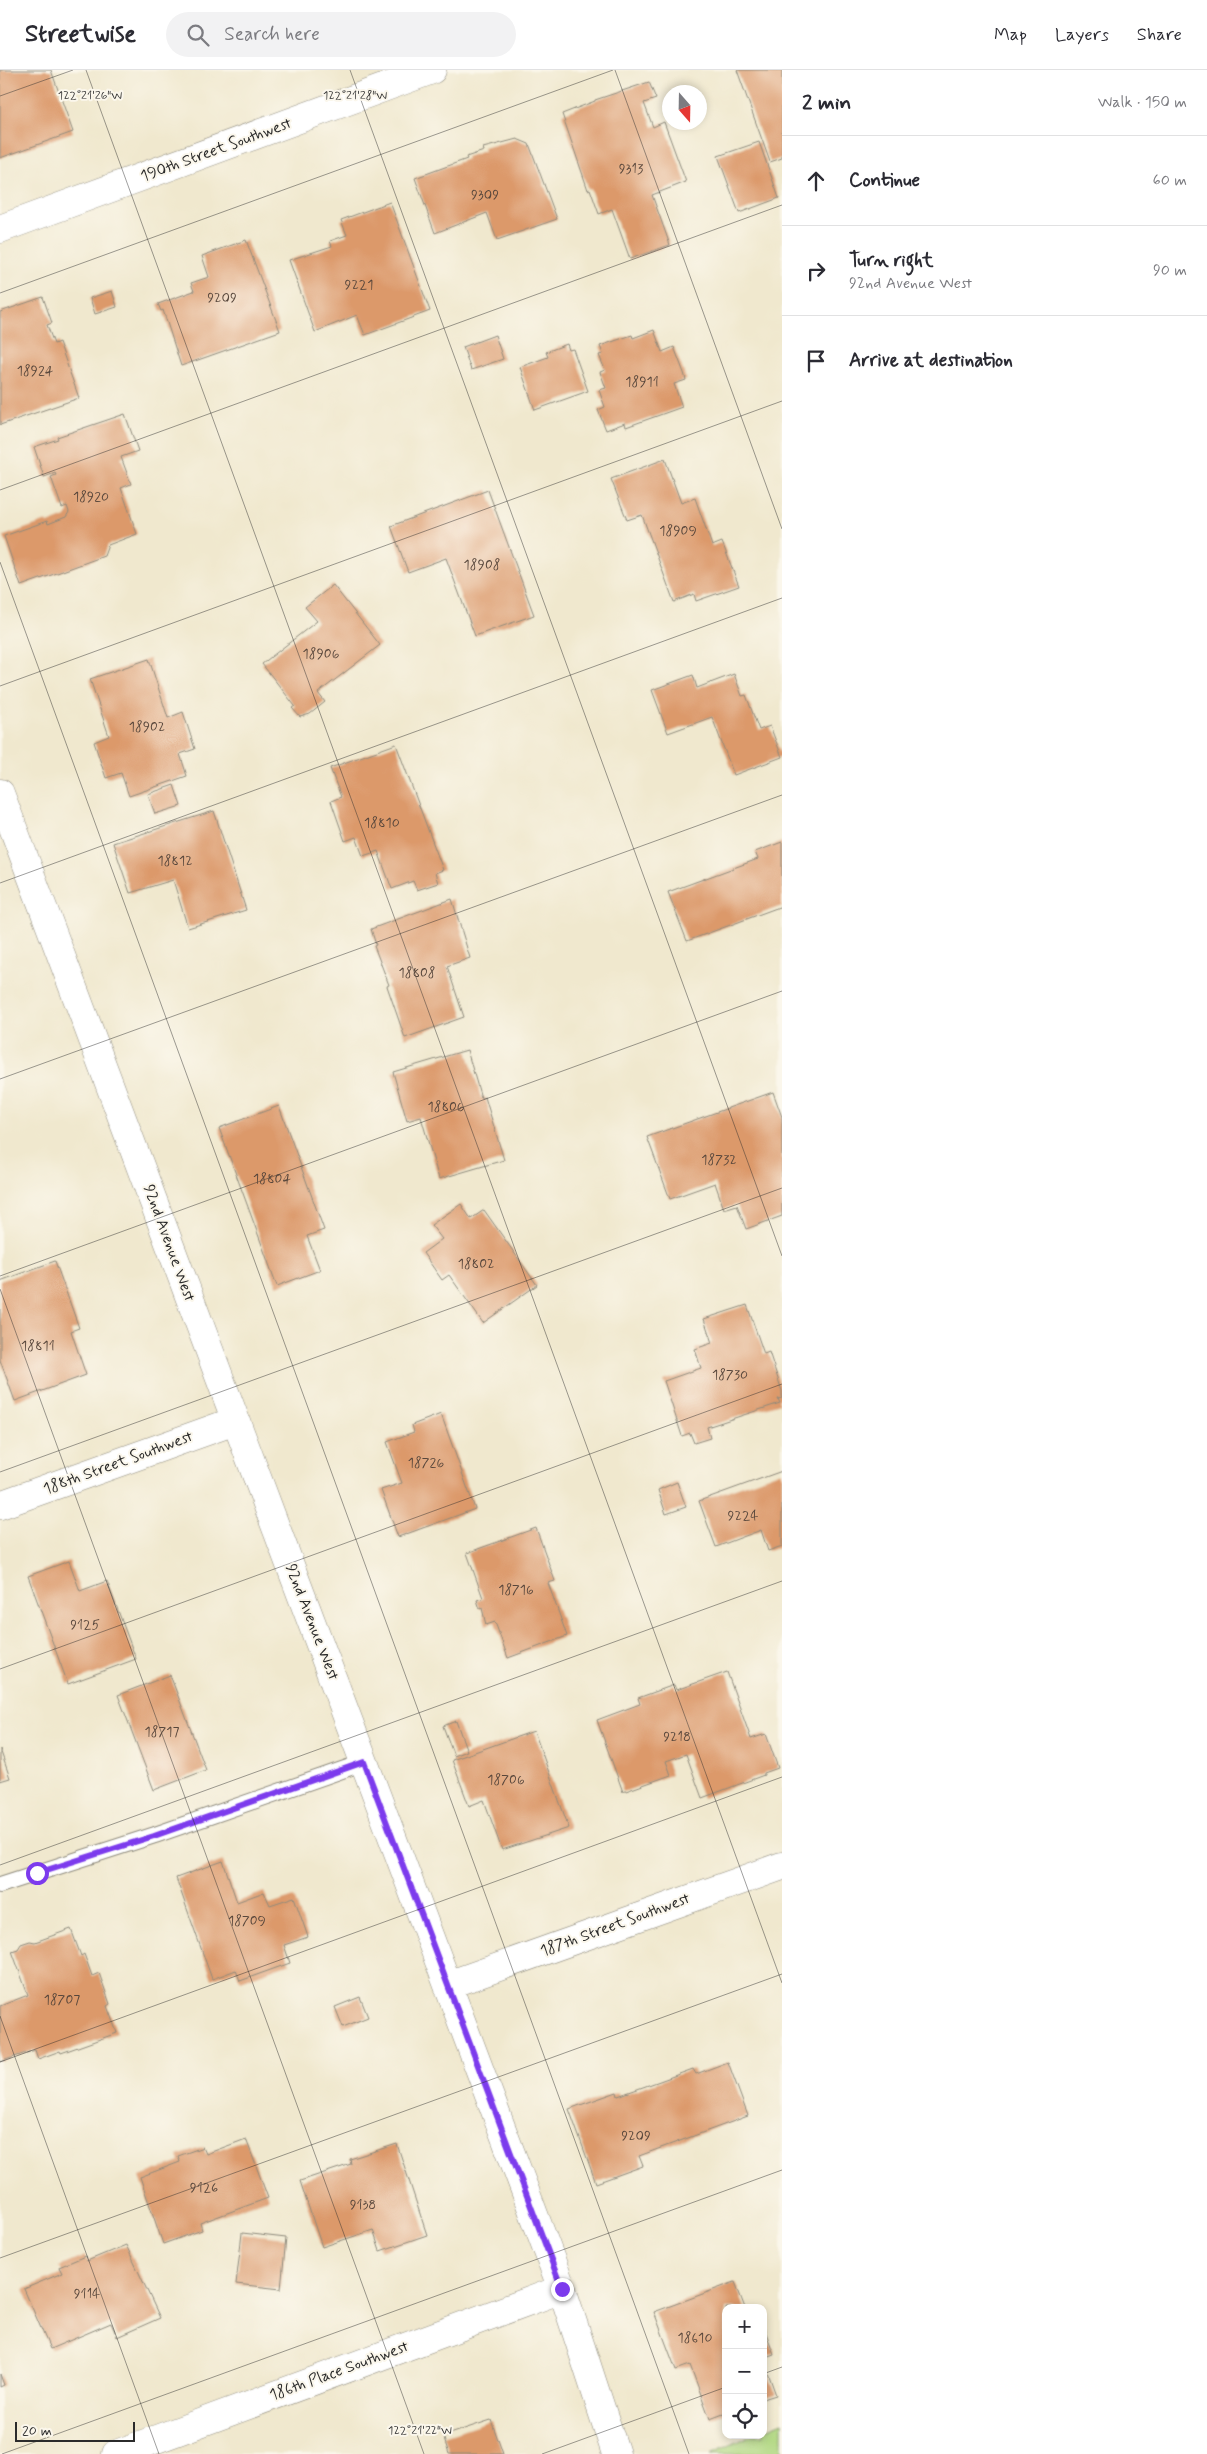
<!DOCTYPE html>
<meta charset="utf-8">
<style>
body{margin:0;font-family:Mynerve,sans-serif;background:#f2f2f3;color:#2b2b33}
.controls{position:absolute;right:15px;bottom:15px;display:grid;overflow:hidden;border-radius:10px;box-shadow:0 2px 8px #0003}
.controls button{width:45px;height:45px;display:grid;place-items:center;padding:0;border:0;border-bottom:1px solid #e1e1e2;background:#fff;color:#2b2b33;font:25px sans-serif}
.compass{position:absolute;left:662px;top:15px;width:45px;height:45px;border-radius:50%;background:#fff;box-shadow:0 2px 8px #0003;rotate:160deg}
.scale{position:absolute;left:15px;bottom:12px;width:120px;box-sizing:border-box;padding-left:5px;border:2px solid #2b2b2b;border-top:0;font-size:14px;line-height:18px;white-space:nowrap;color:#2b2b2b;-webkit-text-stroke:4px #fbf7ec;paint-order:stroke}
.stop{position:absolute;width:15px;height:15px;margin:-11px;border:4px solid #7c3aed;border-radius:50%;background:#fff}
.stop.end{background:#7c3aed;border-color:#fff;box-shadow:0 1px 5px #0008}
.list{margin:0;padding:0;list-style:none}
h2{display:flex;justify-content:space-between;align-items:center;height:65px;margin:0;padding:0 20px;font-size:21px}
h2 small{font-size:16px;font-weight:400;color:#7c7c81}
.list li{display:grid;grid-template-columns:32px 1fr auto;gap:15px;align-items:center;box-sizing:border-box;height:90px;padding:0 20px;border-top:1px solid #e1e1e2}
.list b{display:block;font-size:19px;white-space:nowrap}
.list p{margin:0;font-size:16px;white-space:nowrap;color:#7c7c81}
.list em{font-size:16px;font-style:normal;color:#7c7c81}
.icon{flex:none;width:28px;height:28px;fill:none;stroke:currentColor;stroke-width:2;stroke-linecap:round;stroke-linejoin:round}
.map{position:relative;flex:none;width:782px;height:2384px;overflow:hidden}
header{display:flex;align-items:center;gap:30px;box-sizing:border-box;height:70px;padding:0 25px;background:#fff;border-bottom:1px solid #e1e1e2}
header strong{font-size:24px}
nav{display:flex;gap:28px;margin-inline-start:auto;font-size:18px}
.search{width:350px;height:45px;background:#f2f2f3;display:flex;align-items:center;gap:12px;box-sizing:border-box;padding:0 18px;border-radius:28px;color:#7c7c81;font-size:19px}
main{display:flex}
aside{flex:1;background:#fff}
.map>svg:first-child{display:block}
</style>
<header>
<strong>Streetwise</strong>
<div class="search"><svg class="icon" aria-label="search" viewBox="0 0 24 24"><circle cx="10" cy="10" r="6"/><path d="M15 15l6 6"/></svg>Search here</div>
<nav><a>Map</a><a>Layers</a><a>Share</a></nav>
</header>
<main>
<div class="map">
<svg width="782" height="2384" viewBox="0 0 782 2384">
<rect width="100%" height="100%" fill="#fbf7ec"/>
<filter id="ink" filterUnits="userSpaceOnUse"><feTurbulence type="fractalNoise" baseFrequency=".02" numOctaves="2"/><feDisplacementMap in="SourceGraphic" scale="10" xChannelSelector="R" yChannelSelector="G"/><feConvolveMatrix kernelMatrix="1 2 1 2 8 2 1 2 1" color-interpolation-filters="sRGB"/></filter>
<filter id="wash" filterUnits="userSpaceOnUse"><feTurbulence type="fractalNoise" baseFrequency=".0096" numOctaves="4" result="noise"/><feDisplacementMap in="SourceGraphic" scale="20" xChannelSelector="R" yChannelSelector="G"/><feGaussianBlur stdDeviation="1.12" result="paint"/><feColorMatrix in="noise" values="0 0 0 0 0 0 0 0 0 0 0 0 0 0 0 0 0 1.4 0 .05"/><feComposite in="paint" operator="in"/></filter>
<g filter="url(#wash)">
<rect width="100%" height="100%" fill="#f0e8ce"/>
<path fill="#b1d882" stroke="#6e8256" d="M782 2352V2384H711L752 2365H763V2360Z"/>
<g id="blocks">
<path fill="#dc996a" d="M0 0H51L73 62 0 88Z
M737 0H782V88L770 92Z
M649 12 656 29 644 33 653 57 664 52 686 112 652 125 670 175 630 189 612 139 599 144 590 119 588 120 562 44 595 31V30Z
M517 69 529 74 557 149 497 170 487 143 435 163 415 108 467 89 466 87 484 81 483 78Z
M759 72 779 128 739 143 718 86Z
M390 132 430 241 365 265 357 245 315 262 289 190 332 176 330 171 347 165 341 150Z
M246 170 280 261 181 296 163 240 161 241 158 234 194 221 191 213 209 207 202 186Z
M112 221 117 237 95 244 90 228Z
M43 227 52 253 47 255 54 274 59 272 79 328 0 355V242Z
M654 260 662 282 674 277 684 303 686 310 674 314 682 337 626 357 625 353 606 360 598 340 605 337 599 320 606 318 600 302 605 300 599 285 603 284 600 276 632 265 633 268Z
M495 265 503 289 471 300 463 277Z
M567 274 569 280 573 279 588 321 535 340 520 297 548 287 546 282Z
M125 344 138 381 121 387 131 414 121 418 137 464 108 475 104 486 21 516 4 466 47 451 48 454 66 447 69 442 67 436 62 438 51 407 56 405 55 403 44 407 34 377 58 369 57 367Z
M665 389 681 433 695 428 712 476 722 472 739 516 696 531 694 524 674 532 642 445 627 450 611 409Z
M488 420 534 545 475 566 446 488 408 502 391 456Z
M333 515 380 575 318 623 325 632 310 644 300 647 292 638 295 636 262 594 317 551 305 537Z
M149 589 168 648 183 642 195 679 180 684 187 706 129 726 121 703 106 708 94 672 109 666 90 609Z
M734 604 742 626 746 625 759 660 770 656 782 687 734 705 712 647 668 663 652 620 693 605 697 618Z
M396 674 443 800 435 803 438 813 417 820 413 811 392 819 378 781 363 786 356 767 345 771 331 731 341 727 330 698Z
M174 715 181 736 155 744 148 724Z
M214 741 246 840 188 858 173 810 130 823 113 773Z
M782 772V836L687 871 668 822 758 789 755 782Z
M452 829 470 888 447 896 464 947 405 968 387 916 389 915 374 876 376 875 371 859Z
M467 980 481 1028 485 1027 504 1090 439 1109 421 1047 407 1051 393 1002Z
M773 1022 782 1047V1146L746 1159 737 1135 724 1139 715 1113 670 1129 647 1067Z
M279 1036 324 1160 307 1166 320 1200 277 1216 219 1058Z
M461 1134 471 1149 484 1140 537 1215 483 1253 449 1205 442 1210 423 1183 442 1169 431 1155Z
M55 1191 79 1258 71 1261 86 1305 15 1331 0 1290V1211Z
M747 1235 764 1284 769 1282 782 1321V1328L778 1329 780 1333 707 1357 710 1368 694 1373 690 1363 682 1366 664 1311 701 1298 695 1279 712 1273 704 1249Z
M441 1344 475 1439 398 1467 381 1420 402 1413 387 1372 414 1362 412 1355Z
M782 1401V1476L768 1481 761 1460 716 1477 699 1431Z
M677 1412 686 1437 666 1444 658 1420Z
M536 1458 555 1511 548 1513 567 1566 508 1588 495 1552 486 1555 482 1538 480 1539 477 1530 483 1528 467 1483Z
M69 1491 80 1521 107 1511 136 1589 68 1614 28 1506Z
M727 1602 751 1669 766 1664 778 1698 764 1703V1705L702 1728 686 1684 666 1691 671 1705 623 1722 597 1650 640 1634 638 1628 674 1615 676 1620Z
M170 1605 206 1700 154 1720 118 1625Z
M456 1651 467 1681 454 1686 443 1656Z
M534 1661 569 1758 502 1780 484 1730 469 1736 452 1690Z
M0 1679 10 1708 0 1711Z
M223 1791 237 1832 264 1822 270 1835 294 1827 308 1867 284 1875 290 1893 240 1911 236 1900 212 1909 176 1808Z
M71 1859 81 1886 84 1884 92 1906 99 1903 110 1934 107 1936 117 1963 61 1983 60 1981 38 1989 35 1980 0 1992V1936L28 1925 12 1881 18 1879 21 1874 30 1871 35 1872Z
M360 1927 368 1947 343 1957 335 1937Z
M728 1992 748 2046 639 2086 643 2096 596 2113 569 2039 617 2022 618 2026 693 1999 696 2004Z
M246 2069 268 2128 200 2153 202 2160 163 2174 140 2107 180 2092 178 2086 203 2077 206 2084Z
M397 2074 427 2165 380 2181 373 2160 322 2177 300 2111 351 2094 350 2089Z
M242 2163 286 2168 281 2219 236 2214Z
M126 2175 160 2248 117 2267 111 2253 50 2279 24 2219 62 2203 59 2197 85 2186 87 2191Z
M735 2212 745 2238H726V2343L710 2349 690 2295 676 2300 654 2242Z
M763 2255 774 2284 763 2288Z
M763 2289 776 2325 763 2329Z
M0 2304 4 2315 0 2317Z
M491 2350 503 2384H449L443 2366Z"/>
</g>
</g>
<g filter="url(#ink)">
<use href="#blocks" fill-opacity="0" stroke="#8e8a7c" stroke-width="1"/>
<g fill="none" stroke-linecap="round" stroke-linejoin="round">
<g stroke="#8e8a7c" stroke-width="18">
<path id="service" d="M0 1815 155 1765 365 1692"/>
</g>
<g stroke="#8e8a7c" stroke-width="29">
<path id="minor" d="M0 159 432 0
M0 723 562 2219 616 2384
M448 1915 782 1796
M116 2384 562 2219"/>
</g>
<g stroke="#8e8a7c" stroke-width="29">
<path id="tertiary" d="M0 1435 235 1351"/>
</g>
<use href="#service" stroke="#fff" stroke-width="16"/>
<use href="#minor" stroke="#fff" stroke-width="28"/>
<use href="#tertiary" stroke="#fff" stroke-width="28"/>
</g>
</g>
<g fill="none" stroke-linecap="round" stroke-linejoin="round" filter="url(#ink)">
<path stroke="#7c3aed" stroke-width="6" d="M37 1803 154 1766 364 1692 562 2219"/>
</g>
<path fill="none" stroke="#2b2b2b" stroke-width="1" stroke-opacity="0.45" d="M86 0 782 1913M350 0 782 1186M615 0 782 459M0 26 73 0M0 223 613 0M0 420 782 135M0 492 689 2384M0 616 782 331M0 813 782 528M0 1009 782 725M0 1206 782 921M0 1219 424 2384M0 1402 782 1118M0 1599 782 1314M0 1795 782 1511M0 1946 159 2384M0 1992 782 1707M0 2188 782 1904M763 2304 782 2297M2 2384 782 2100M542 2384 726 2317"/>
<g text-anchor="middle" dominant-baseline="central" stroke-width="4" stroke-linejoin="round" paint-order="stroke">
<g font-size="14" fill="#57463b">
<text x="631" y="99">9313</text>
<text x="485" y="125">9309</text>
<text x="359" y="215">9221</text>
<text x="222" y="228">9209</text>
<text x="35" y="301">18924</text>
<text x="642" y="312">18911</text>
<text x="91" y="427">18920</text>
<text x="678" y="461">18909</text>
<text x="482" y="495">18908</text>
<text x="321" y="584">18906</text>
<text x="147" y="657">18902</text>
<text x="382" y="753">18810</text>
<text x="175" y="791">18812</text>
<text x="417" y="903">18808</text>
<text x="446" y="1037">18806</text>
<text x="719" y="1090">18732</text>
<text x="272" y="1109">18804</text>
<text x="476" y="1194">18802</text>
<text x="38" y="1276">18811</text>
<text x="730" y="1305">18730</text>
<text x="426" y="1393">18726</text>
<text x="743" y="1446">9224</text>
<text x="516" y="1520">18716</text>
<text x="85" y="1555">9125</text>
<text x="162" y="1662">18717</text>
<text x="677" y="1667">9218</text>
<text x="506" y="1710">18706</text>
<text x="247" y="1851">18709</text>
<text x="62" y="1930">18707</text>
<text x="636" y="2066">9209</text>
<text x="204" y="2118">9126</text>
<text x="363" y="2135">9138</text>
<text x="87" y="2224">9114</text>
<text x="695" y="2268">18610</text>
</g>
<g font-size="16" fill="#2b2b2b" stroke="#fbf7ec">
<text transform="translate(216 80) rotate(-20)">190th Street Southwest</text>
<text transform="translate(169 1173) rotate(70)">92nd Avenue West</text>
<text transform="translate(118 1393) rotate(-20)">188th Street Southwest</text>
<text transform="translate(312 1552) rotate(69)">92nd Avenue West</text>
<text transform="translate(615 1855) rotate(-20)">187th Street Southwest</text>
<text transform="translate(339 2301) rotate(-20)">186th Place Southwest</text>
</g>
</g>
<g font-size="12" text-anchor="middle" fill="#2b2b2b" stroke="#fbf7ec" stroke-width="4" stroke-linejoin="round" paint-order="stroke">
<text x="90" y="29">122°21'26"W</text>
<text x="355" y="29">122°21'28"W</text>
<text x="420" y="2364">122°21'22"W</text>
</g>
</svg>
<div class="controls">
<button>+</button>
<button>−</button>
<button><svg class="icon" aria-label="locate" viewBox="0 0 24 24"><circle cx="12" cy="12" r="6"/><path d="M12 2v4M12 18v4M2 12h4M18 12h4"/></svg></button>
</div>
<svg class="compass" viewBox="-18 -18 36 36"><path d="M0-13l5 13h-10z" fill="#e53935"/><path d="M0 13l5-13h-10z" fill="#7c7c81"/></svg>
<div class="scale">20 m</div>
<div class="stop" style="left:37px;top:1803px"></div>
<div class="stop end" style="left:562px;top:2219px"></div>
</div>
<aside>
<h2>2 min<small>Walk · 150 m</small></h2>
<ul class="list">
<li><svg class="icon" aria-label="ahead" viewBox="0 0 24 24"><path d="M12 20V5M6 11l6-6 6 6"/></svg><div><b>Continue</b></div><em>60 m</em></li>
<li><svg class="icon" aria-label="right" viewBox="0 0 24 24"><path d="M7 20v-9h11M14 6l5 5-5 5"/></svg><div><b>Turn right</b><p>92nd Avenue West</p></div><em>90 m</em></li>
<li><svg class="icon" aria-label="arrive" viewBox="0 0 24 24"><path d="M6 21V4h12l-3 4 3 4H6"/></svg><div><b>Arrive at destination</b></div></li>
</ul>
</aside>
</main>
